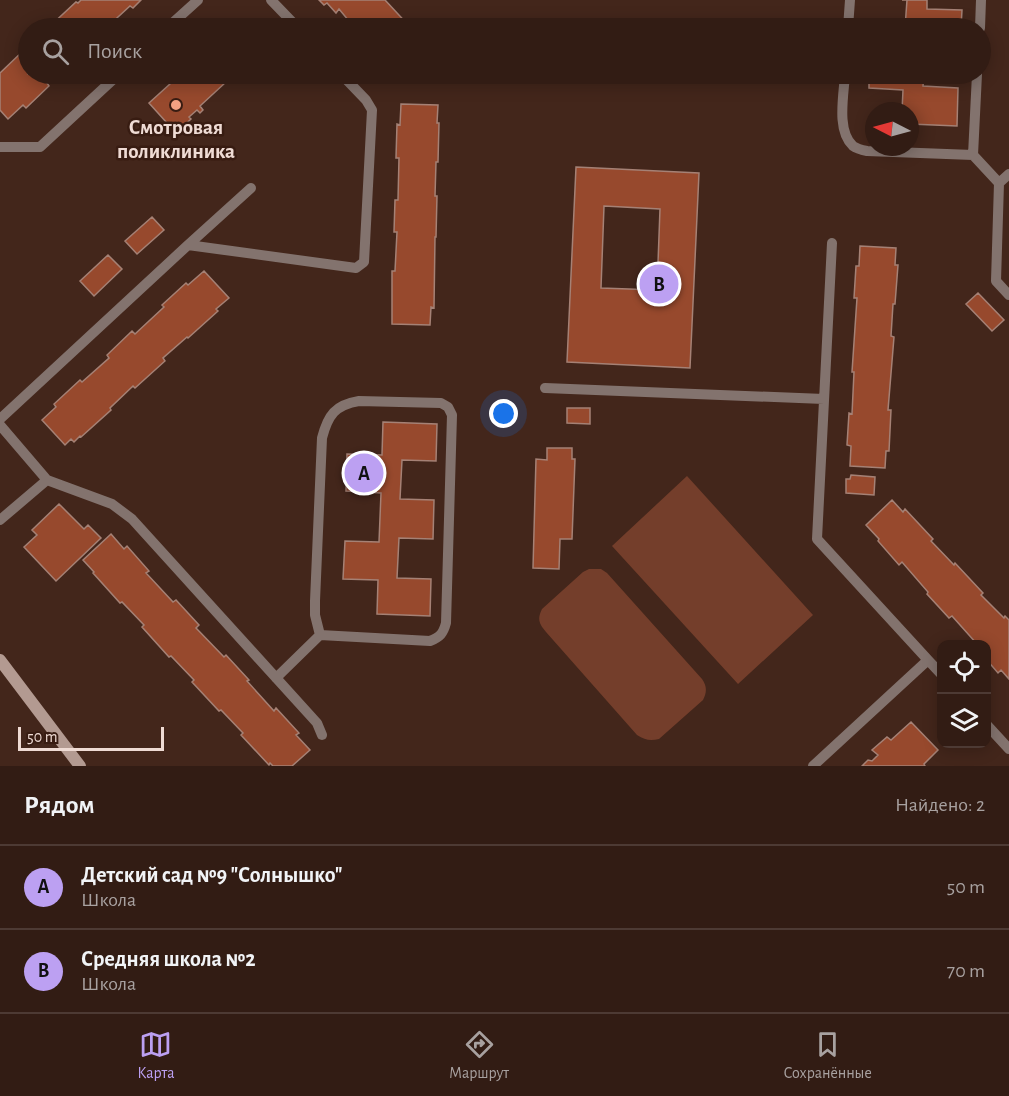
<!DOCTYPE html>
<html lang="ru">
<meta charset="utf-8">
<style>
body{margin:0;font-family:"Alegreya Sans",sans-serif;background:#3a251d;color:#f1f3f6}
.controls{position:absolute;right:18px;bottom:18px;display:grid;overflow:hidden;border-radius:12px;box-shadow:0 3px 15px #0003}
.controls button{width:54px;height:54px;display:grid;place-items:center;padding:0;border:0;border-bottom:2px solid #4d3a34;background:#321c14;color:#f1f3f6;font:30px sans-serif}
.compass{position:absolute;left:865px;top:102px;width:54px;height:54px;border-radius:50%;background:#321c14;box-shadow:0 3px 15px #0003;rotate:276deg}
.scale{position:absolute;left:18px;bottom:15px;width:146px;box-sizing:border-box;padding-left:6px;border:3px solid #efdbd4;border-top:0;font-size:16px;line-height:21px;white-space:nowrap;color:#efdbd4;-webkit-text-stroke:4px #381c12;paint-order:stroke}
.you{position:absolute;left:504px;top:414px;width:21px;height:21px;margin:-15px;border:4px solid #fff;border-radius:50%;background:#1a73e8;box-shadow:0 0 0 9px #1a73e833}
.badge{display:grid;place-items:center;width:39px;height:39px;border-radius:50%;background:#bca0f2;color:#111;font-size:20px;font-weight:700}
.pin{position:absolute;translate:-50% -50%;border:3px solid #fff;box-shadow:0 2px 6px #0006}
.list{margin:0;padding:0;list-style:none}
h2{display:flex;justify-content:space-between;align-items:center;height:78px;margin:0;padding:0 24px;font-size:26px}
h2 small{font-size:20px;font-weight:400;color:#a8a1a0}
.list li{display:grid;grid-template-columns:39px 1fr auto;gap:18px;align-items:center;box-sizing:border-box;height:84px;padding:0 24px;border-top:2px solid #4d3a34}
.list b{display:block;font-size:22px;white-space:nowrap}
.list p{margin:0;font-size:20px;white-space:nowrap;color:#a8a1a0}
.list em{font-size:20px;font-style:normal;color:#a8a1a0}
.icon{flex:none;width:33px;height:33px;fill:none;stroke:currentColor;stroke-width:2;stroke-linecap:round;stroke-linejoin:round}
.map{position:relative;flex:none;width:1009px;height:766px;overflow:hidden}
.search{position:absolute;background:#321c14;box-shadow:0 3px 15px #0003;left:18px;right:18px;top:18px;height:66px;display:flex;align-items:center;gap:15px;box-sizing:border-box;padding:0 21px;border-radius:33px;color:#a8a1a0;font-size:22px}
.sheet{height:246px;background:#321c14}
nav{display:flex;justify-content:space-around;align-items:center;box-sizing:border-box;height:84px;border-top:2px solid #4d3a34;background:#321c14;font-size:16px;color:#a8a1a0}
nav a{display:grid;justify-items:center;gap:3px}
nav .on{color:#bca0f2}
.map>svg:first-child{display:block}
</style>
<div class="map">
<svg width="1009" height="766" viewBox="0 0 1009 766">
<rect width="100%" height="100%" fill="#43261b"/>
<path fill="#743e2b" d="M687 476 813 615 738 684 612 546Z
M589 569H601L607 573 702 679C707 686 707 692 703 700L659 739C650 741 645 740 637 735L546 632C539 624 537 619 542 609L583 572Z"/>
<path fill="#97492d" stroke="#a58175" stroke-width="1.5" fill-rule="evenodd" d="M81 0H141L133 8 130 6 106 28H48L76 2 78 3Z
M319 0H385L411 28H351L346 23 349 21 339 9 336 13 327 3 324 5Z
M902 0H927V9L962 10 961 28H905L907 0Z
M28 49V74H58L47 83 49 86 26 108 23 105 8 119 0 110V73L23 51 24 53Z
M181 74H219L226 82 200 106 203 110 200 113 197 110 189 117 191 119 176 133 149 103Z
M869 74H924L923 86 958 88 957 126 910 124V111H902L903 90 869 88Z
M401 104 438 105 437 123H439L438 162H436L435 196H437L436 237H435L434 308 431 307 430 325 392 324V271H395L397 232H394L395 200H398L399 158H396L397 124 400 125Z
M576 167 699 173 690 368 567 362ZM604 206 660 209 657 290 601 288Z
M152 217 164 230 137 254 125 241Z
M860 246 896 248 895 265H898L895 304H893L891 336 894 337 888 410H891L889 451H886L885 468 850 466 851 446 847 445 849 413 852 414 854 372H852L857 298H854L856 266H859Z
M108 255 122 269 94 296 80 281Z
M204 271 229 298 216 309 218 311 188 338 187 337 163 358 165 361 135 388 133 386 110 408 111 410 81 437 80 436 74 442 71 439 65 445 42 420 56 407 54 404 80 380 82 382 109 358 107 355 132 331 135 334 164 307 162 305 186 283 188 285Z
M978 293 1004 320 992 331 966 304Z
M567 408H590V424L567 423Z
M383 422 437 424 436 461 402 460 400 499 434 500 433 539 399 538 397 578 431 579 430 616 377 614 378 580 343 579 345 541 379 542 381 493 346 491 347 454 382 455Z
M547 448H572V459H575L572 539H560L559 569 533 568 536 459 547 460Z
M851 475 875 477 874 495 846 493V479H850Z
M892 500 903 512 905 509 933 539 931 541 954 565 955 563 983 593 981 595 1004 618 1005 616 1009 620V679L1001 670 998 673 986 659V644H977L952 616 949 618 927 594 928 592 902 562 899 565 878 541 879 539 866 525Z
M59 504 84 529 88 525 101 538 56 581 24 547 37 535 32 530Z
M111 534 124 549 127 546 149 571 146 573 173 602 176 600 199 625 196 628 224 657 226 655 249 680 247 681 274 711 276 708 299 733 296 735 310 750 292 766H273L270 763 269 765 241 735 243 733 221 710 219 711 192 682 194 680 171 656 169 657 142 627 144 625 122 602 120 603 93 573 94 572 83 560Z
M911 722 938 750 924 764 925 766H862L868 760 872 761 878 755 872 750 887 737 891 740Z"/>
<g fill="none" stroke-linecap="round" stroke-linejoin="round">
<path stroke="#83736e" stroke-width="10" d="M271 0 298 28
M167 28 198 0
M848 28 850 0
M980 28 981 0
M845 74C844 94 836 131 853 146 857 149 862 150 867 151L973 155 999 183
M0 147H40L119 74
M973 155 977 74
M1009 174 999 183 996 281 1009 295
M832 243 817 539 928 660
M188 245 251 188
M545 388 824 399
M0 419 188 245 356 268 364 262 372 110 366 100 341 74
M0 425 47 480 0 520
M47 480 112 504 132 519 317 723 322 735
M276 678 320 635 430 641C440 637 443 634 446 623L452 415 448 407 441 403 359 401C335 405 328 415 322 438L315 601V615L320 635
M986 724 1009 749
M813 766 928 660 942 675"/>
<path stroke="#b39a91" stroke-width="12" d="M0 660 80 766"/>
</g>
<circle fill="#f3a082" stroke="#381c12" stroke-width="2" cx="176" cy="105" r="6"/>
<g text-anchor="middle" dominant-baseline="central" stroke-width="5" stroke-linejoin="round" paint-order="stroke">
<g font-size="21" font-weight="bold" fill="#efdbd4" stroke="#381c12">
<text x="176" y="127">Смотровая<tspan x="176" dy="24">поликлиника</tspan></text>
</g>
</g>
</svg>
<div class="controls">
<button><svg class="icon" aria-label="locate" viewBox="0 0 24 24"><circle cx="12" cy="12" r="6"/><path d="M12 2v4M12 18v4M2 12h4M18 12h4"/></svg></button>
<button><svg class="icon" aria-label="layers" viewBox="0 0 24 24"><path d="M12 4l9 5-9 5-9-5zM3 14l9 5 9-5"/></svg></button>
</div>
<svg class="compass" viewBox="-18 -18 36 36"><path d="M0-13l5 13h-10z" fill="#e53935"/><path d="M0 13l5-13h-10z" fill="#a8a1a0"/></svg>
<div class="scale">50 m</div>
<div class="you"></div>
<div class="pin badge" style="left:364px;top:473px">A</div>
<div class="pin badge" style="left:659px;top:284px">B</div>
<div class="search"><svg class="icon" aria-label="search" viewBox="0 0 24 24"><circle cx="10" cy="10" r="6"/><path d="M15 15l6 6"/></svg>Поиск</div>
</div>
<section class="sheet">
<h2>Рядом<small>Найдено: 2</small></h2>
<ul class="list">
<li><span class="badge">A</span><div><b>Детский сад №9 &quot;Солнышко&quot;</b><p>Школа</p></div><em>50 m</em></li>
<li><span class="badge">B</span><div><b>Средняя школа №2</b><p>Школа</p></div><em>70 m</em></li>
</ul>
</section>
<nav>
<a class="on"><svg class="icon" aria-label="map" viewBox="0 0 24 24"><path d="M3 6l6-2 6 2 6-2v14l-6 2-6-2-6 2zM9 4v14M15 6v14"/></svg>Карта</a>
<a><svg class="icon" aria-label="directions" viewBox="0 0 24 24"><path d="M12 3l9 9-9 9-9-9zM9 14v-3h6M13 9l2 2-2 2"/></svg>Маршрут</a>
<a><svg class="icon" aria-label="saved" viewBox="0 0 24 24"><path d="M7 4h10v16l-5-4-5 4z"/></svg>Сохранённые</a>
</nav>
